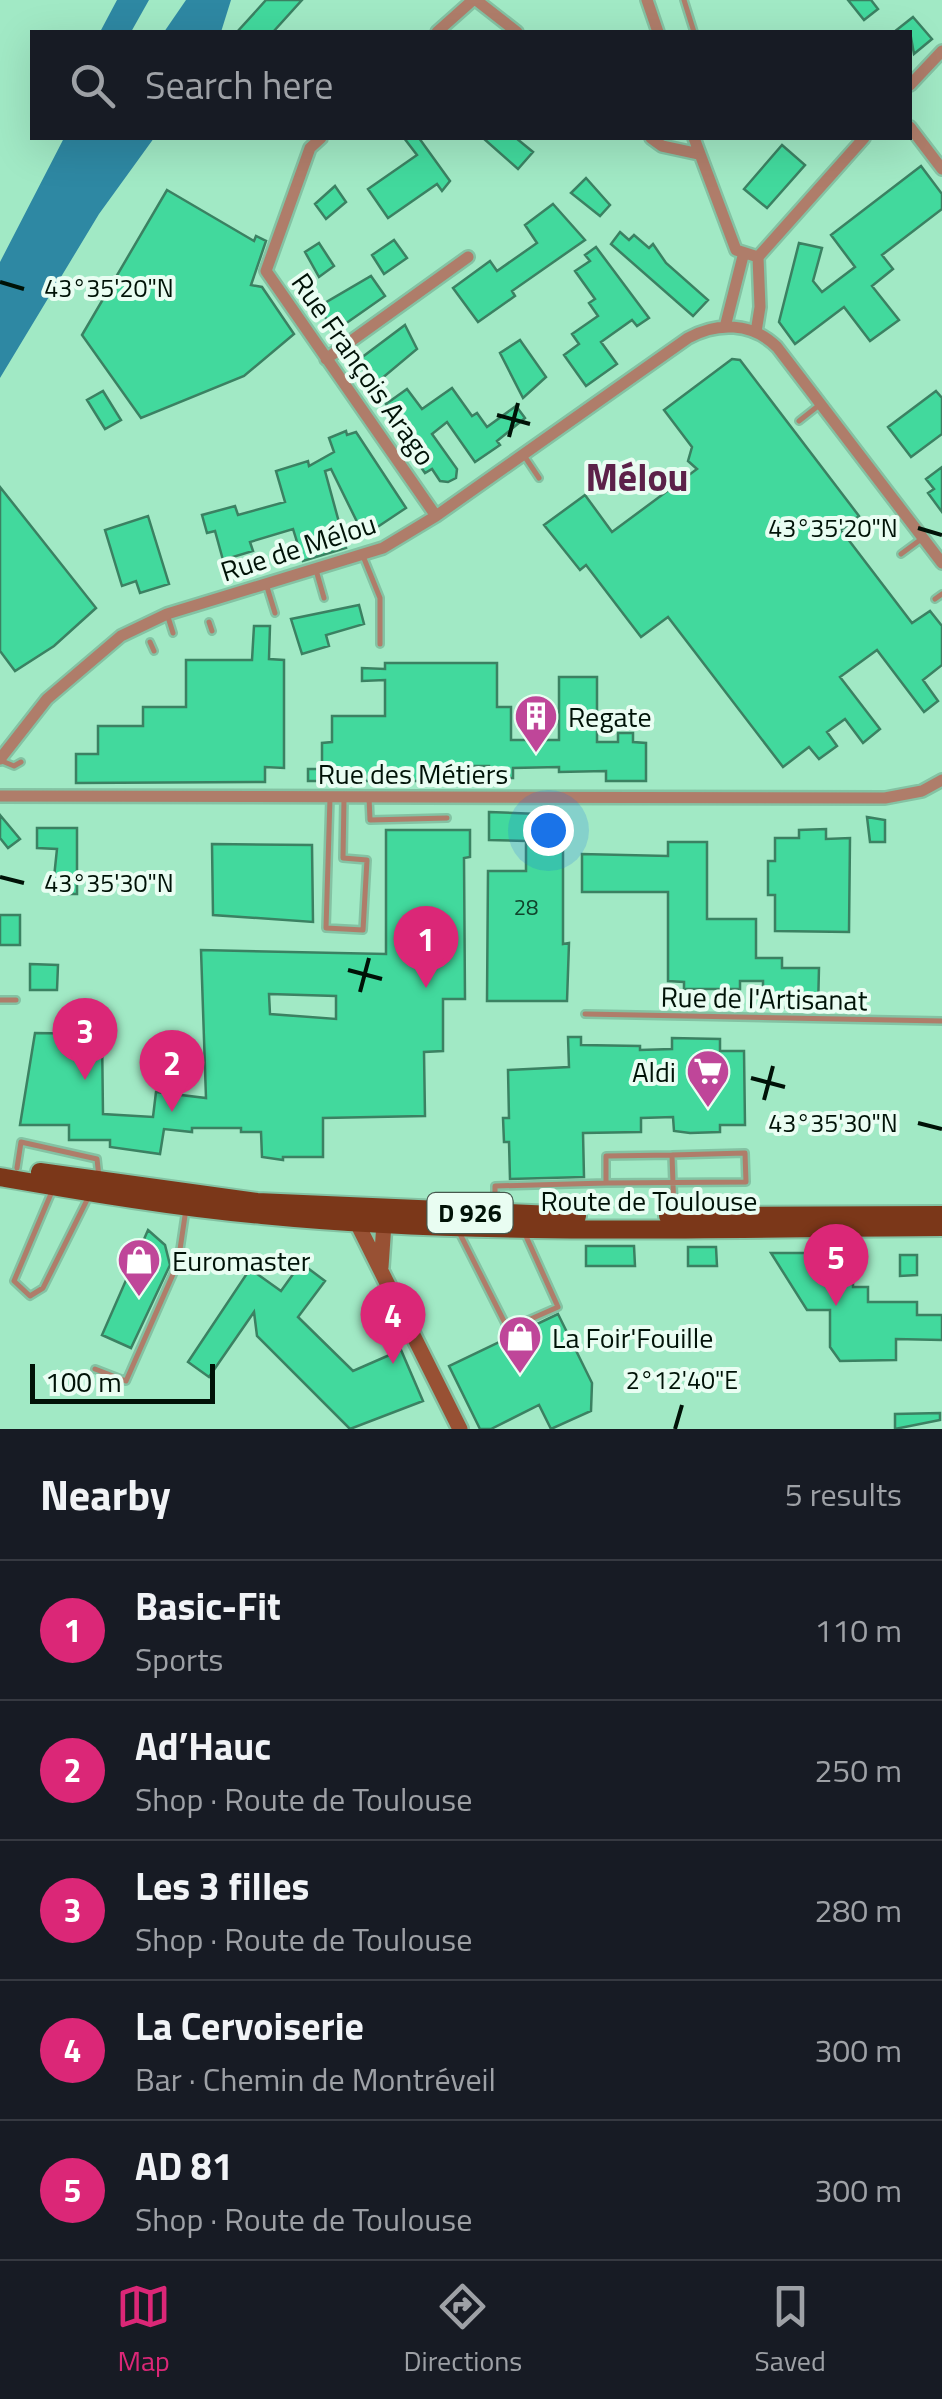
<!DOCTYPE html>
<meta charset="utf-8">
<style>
body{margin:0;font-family:"Titillium Web",sans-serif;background:#242831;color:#f1f3f6}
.scale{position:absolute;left:30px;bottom:25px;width:185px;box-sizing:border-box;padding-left:10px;border:5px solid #001207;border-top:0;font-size:28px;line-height:35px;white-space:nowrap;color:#001207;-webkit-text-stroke:8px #e9fdf2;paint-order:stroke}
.you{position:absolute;left:548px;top:830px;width:35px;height:35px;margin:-25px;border:8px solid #fff;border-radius:50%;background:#1a73e8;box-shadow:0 0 0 15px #1a73e833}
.badge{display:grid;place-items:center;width:65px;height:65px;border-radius:50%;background:#db2777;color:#fff;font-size:32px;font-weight:700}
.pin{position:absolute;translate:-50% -82px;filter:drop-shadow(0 2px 5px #0008)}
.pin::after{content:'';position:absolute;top:52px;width:35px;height:30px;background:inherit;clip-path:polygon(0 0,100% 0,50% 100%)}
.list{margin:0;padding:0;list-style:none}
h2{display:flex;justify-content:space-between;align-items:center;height:130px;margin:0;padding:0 40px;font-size:42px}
h2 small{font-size:32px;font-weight:400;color:#9ea1a6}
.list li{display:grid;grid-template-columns:65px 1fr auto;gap:30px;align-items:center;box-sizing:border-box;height:140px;padding:0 40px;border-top:2px solid #363941}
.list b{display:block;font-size:38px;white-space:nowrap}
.list p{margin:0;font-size:32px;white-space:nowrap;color:#9ea1a6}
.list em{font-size:32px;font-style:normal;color:#9ea1a6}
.icon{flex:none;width:55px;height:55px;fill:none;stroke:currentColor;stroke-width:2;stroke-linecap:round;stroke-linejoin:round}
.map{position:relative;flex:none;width:942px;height:1429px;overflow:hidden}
.search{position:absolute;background:#171b24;box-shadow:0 10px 40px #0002;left:30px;right:30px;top:30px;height:110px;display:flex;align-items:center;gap:25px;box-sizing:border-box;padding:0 35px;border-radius:0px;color:#9ea1a6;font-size:38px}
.sheet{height:830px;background:#171b24}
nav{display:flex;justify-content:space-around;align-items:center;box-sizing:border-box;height:140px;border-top:2px solid #363941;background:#171b24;font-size:28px;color:#9ea1a6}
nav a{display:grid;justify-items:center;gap:5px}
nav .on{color:#db2777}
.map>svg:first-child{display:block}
</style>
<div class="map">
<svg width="942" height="1429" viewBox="0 0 942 1429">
<rect width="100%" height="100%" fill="#a1e9c5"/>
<path fill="#2e88a3" d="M117 0H149L131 32H100Z
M186 0H231L221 32H164Z
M64 138H154L99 214 0 378V262Z"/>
<path fill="#42d99d" stroke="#3b8162" stroke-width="2.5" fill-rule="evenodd" d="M266 0H302L273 32H237Z
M848 0H871L878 9 864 20Z
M913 17 932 39 914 54 910 32H894Z
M404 138H419L450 181 442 191 437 184 388 218 368 189 417 155Z
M483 138H516L533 152 518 169Z
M782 145 805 165 767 208 744 189Z
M921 166 942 194V209L882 255 893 269 872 286 899 320 870 341 844 307 795 344 779 322 799 243 822 248 813 281 822 292 855 267 831 235Z
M586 178 610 205 600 216 571 193Z
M335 186 346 202 326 219 315 204Z
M167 190 254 241 256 236 266 241 251 285 262 287 294 334 244 376 141 418 82 335Z
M553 204 585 240 512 291 515 296 478 322 453 288 490 261 497 271 537 243 525 225Z
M620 232 629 240 634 235 649 248 653 244 666 263 708 300 693 316 611 244Z
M394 240 407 258 384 274 372 255Z
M319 243 334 266 319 277 305 252Z
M596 247 649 318 637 326 632 320 601 342 617 364 586 386 564 355 579 344 572 334 598 316 589 303 595 299 575 271 590 261 585 255Z
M371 276 385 296 335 331 318 307Z
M405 325 417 349 374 385 357 361Z
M520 340 546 377 523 398 500 353Z
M732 359 740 360 859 516 841 530 912 623 930 611 942 626V665L923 680 938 701 924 712 877 650 840 677 880 729 863 743 845 719 827 732 837 746 819 759 809 747 783 767 668 617 641 637 586 565 580 570 544 525 585 495 612 532 697 469 688 461 692 447 664 410Z
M452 388 472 416 477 413 487 427 516 406 525 418 497 441 500 445 475 462 447 422 432 434 457 469 456 478 448 482 440 481 432 469 425 473 414 457 420 453 386 404 407 389 422 409Z
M103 391 121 420 105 429 87 400Z
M936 391 942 398V434L911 457 888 427Z
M346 431 347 435 356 432 406 508 364 536 331 469 325 471 346 548 303 561 293 529 250 542 253 551 223 560 215 531 207 533 202 515 235 506 238 515 285 502 276 471 308 461 309 466 334 452 329 438Z
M942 467V512L928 493 934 489 926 479Z
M0 487 96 608 54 646 15 671 0 651Z
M148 516 169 584 140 593 136 581 122 586 105 530Z
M359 605 364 624 326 635 329 646 302 654 291 619Z
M254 626H270L269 659 284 660V768L265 767V782L76 783V754H98V726H143V707H186V660H252Z
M385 663H497V707H511V740H559V677H597V742H618V733H633V742L646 743V781H606V771L559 772V767L513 768V778H489V766H471V778L453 781H308V769H322V743L332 742V716H385V680L362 681V668L385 669Z
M489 812 563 815V944L569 943 567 1001H487L488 871H526V841L489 840Z
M0 815 20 839 8 848 0 838Z
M867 817 885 820V842H870Z
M37 828H77V894H58V887H53L57 849 37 848Z
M826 829V839L850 838 849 932 775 931V895H768V861H775V838H799V830Z
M386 830H470V857L464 858 465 999H443V1051L424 1052 425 1116 323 1118V1157H283V1160L262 1157 261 1132H241V1128H192V1132L164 1129 160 1154 110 1147V1140H69V1125H20L35 1033 102 1034 103 1114 153 1117 156 1092 206 1098 201 950 386 954ZM269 994 336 996V1019L270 1014Z
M668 842H707V919H756V958H782V968H819L818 1008 763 1007V981H740V989H684V982L668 981V892H582V854L668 856Z
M212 844 312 845 313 922 213 915Z
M0 915H20V945H0Z
M30 964 58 965 57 990H30Z
M568 1037H581V1045L640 1046V1050L672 1049V1038L720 1039V1051H744L745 1125H720V1132L690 1133 674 1131 673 1117 641 1118V1132L583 1133 584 1177 510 1179 509 1142H504L503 1118H509L508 1070 569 1067Z
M148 1230 165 1245 170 1265 131 1348 102 1335Z
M586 1246H634L635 1266H586Z
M688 1247H716L717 1266H688Z
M771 1253H853V1287H868V1302H917V1315H942V1340L896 1339V1360L840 1361 830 1347V1310H807Z
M900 1255H917V1275L900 1276Z
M301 1263 325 1281 298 1317 353 1371 401 1350 423 1401 350 1429 257 1336 254 1312 209 1377 188 1362 250 1269 281 1291Z
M558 1314 592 1383 591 1411 551 1429 539 1405 491 1429H480L449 1366Z
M940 1413V1420L895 1429V1414Z"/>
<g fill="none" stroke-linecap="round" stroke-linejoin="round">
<g stroke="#84c2a3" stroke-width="10">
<path id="service" d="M684 0 694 32
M799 421 818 406
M525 457 539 478
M901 554 920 540
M363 556 380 598V644
M316 570 324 598
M267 587 275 613
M935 599 942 594
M168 617 173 633
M209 622 212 631
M150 642 154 651
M2 761 14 766 21 762
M369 797 370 820 447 818
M330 798 326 928 363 930 367 860 343 858 344 798
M0 1000H16
M585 1014 942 1021
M17 1168 21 1142 97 1159 99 1177
M606 1183 746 1182 745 1153 672 1155 674 1213
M53 1189 14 1281 30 1296 43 1288 89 1196
M495 1209V1186L606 1183V1156L672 1155
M459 1232 508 1329 558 1307 525 1234
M95 1369 126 1381 178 1263 186 1209"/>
</g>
<g stroke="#84c2a3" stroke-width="16">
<path id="minor" d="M476 0 517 32
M647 0 658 32
M437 32 473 0
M910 85 942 51
M910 127 942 169
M321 138 310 148 266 271 436 516
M651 138 662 146 699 154
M694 138 736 250 758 257
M758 257 864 138
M725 327 743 256
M756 332 760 307 758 257
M326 359 468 257
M0 759 47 699 121 636 167 614 383 548 436 516 688 338C717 322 752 322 777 347L942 563
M0 796 885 798 922 791 942 780"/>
</g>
<g stroke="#84c2a3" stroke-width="20">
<path id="secondary" d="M356 1221 460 1429
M381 1267 384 1223"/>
</g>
<g stroke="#84c2a3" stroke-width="22">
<path id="primary" d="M40 1172 257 1202 577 1216
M0 1177C87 1192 173 1207 262 1215 487 1237 716 1228 942 1227
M668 1216 942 1215"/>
</g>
<use href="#service" stroke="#af7d6a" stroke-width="5"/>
<use href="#minor" stroke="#af7d6a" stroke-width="11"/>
<use href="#secondary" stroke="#985134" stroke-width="15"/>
<use href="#primary" stroke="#7b3719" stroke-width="18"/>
</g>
<path fill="none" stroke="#001207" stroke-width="4" d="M0 282 24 289M497 415 530 424M509 437 518 403M918 528 942 535M0 877 24 883M348 970 382 979M360 992 369 958M751 1078 785 1087M764 1100 773 1066M918 1123 942 1129M675 1429 682 1405"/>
<defs>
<g id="building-pin" transform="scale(2.25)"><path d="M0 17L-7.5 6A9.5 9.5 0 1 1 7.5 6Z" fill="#bf4699" stroke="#e9fdf2"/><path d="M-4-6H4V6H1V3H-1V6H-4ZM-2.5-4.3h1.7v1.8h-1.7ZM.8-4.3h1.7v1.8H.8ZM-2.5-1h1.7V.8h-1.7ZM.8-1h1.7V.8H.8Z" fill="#fff"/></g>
<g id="supermarket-pin" transform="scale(2.25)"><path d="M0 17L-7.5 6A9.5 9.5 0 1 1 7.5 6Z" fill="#bf4699" stroke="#e9fdf2"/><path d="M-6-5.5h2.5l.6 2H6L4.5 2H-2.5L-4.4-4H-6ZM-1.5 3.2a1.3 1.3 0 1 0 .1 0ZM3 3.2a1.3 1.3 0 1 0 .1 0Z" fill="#fff"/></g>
<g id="shop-pin" transform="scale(2.25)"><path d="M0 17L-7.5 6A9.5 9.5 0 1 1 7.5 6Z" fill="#bf4699" stroke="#e9fdf2"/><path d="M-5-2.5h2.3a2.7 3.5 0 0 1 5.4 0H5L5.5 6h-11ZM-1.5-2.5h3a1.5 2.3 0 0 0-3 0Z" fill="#fff"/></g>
</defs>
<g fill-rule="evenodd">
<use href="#building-pin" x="536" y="716"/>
<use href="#supermarket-pin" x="708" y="1071"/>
<use href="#shop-pin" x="139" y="1260"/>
<use href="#shop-pin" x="520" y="1337"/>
</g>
<g text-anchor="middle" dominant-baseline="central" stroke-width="8" stroke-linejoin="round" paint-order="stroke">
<g font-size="22" fill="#10442c">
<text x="526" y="907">28</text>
</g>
<rect fill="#e9fdf2" stroke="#46584e" stroke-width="2.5" x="427.5" y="1193" width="85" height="40" rx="8"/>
<g font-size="25" font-weight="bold" fill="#001207">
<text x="470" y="1213">D 926</text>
</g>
<g font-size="28" fill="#001207" stroke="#e9fdf2">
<text transform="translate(364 369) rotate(55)">Rue François Arago</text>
<text transform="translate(298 547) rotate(-18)">Rue de Mélou</text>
<text x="413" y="773">Rue des Métiers</text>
<text transform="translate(764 998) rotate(1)">Rue de l'Artisanat</text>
<text x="649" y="1200">Route de Toulouse</text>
</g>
<g font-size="28" fill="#001207" stroke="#e9fdf2" text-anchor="start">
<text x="568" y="716">Regate</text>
<text x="676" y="1071" text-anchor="end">Aldi</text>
<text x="172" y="1260">Euromaster</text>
<text x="552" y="1337">La Foir'Fouille</text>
</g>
<g font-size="38" font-weight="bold" fill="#5c2149" stroke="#e9fdf2">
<text x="637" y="477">Mélou</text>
</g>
</g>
<g font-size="25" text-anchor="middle" fill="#001207" stroke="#e9fdf2" stroke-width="8" stroke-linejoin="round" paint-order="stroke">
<text x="109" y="297">43°35'20"N</text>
<text x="833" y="537">43°35'20"N</text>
<text x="109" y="892">43°35'30"N</text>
<text x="833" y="1132">43°35'30"N</text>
<text x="682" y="1389">2°12'40"E</text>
</g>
</svg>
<div class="scale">100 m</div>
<div class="you"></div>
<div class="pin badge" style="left:426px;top:988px">1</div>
<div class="pin badge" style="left:172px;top:1112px">2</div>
<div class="pin badge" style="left:85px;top:1080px">3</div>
<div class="pin badge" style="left:393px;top:1364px">4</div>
<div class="pin badge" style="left:836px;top:1306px">5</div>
<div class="search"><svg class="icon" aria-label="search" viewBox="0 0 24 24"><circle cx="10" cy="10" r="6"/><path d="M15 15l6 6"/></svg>Search here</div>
</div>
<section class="sheet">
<h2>Nearby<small>5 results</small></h2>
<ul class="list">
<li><span class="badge">1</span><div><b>Basic-Fit</b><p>Sports</p></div><em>110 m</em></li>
<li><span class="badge">2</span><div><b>Ad’Hauc</b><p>Shop · Route de Toulouse</p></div><em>250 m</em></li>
<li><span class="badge">3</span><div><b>Les 3 filles</b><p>Shop · Route de Toulouse</p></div><em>280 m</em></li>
<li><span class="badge">4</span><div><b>La Cervoiserie</b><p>Bar · Chemin de Montréveil</p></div><em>300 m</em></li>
<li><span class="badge">5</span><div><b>AD 81</b><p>Shop · Route de Toulouse</p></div><em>300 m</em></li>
</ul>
</section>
<nav>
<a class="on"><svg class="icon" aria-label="map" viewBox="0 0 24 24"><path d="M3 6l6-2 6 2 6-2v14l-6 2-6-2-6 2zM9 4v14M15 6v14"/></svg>Map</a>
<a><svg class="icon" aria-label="directions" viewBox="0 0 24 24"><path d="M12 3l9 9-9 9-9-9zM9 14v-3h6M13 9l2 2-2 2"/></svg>Directions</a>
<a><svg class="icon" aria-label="saved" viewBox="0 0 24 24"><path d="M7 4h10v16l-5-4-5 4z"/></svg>Saved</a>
</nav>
